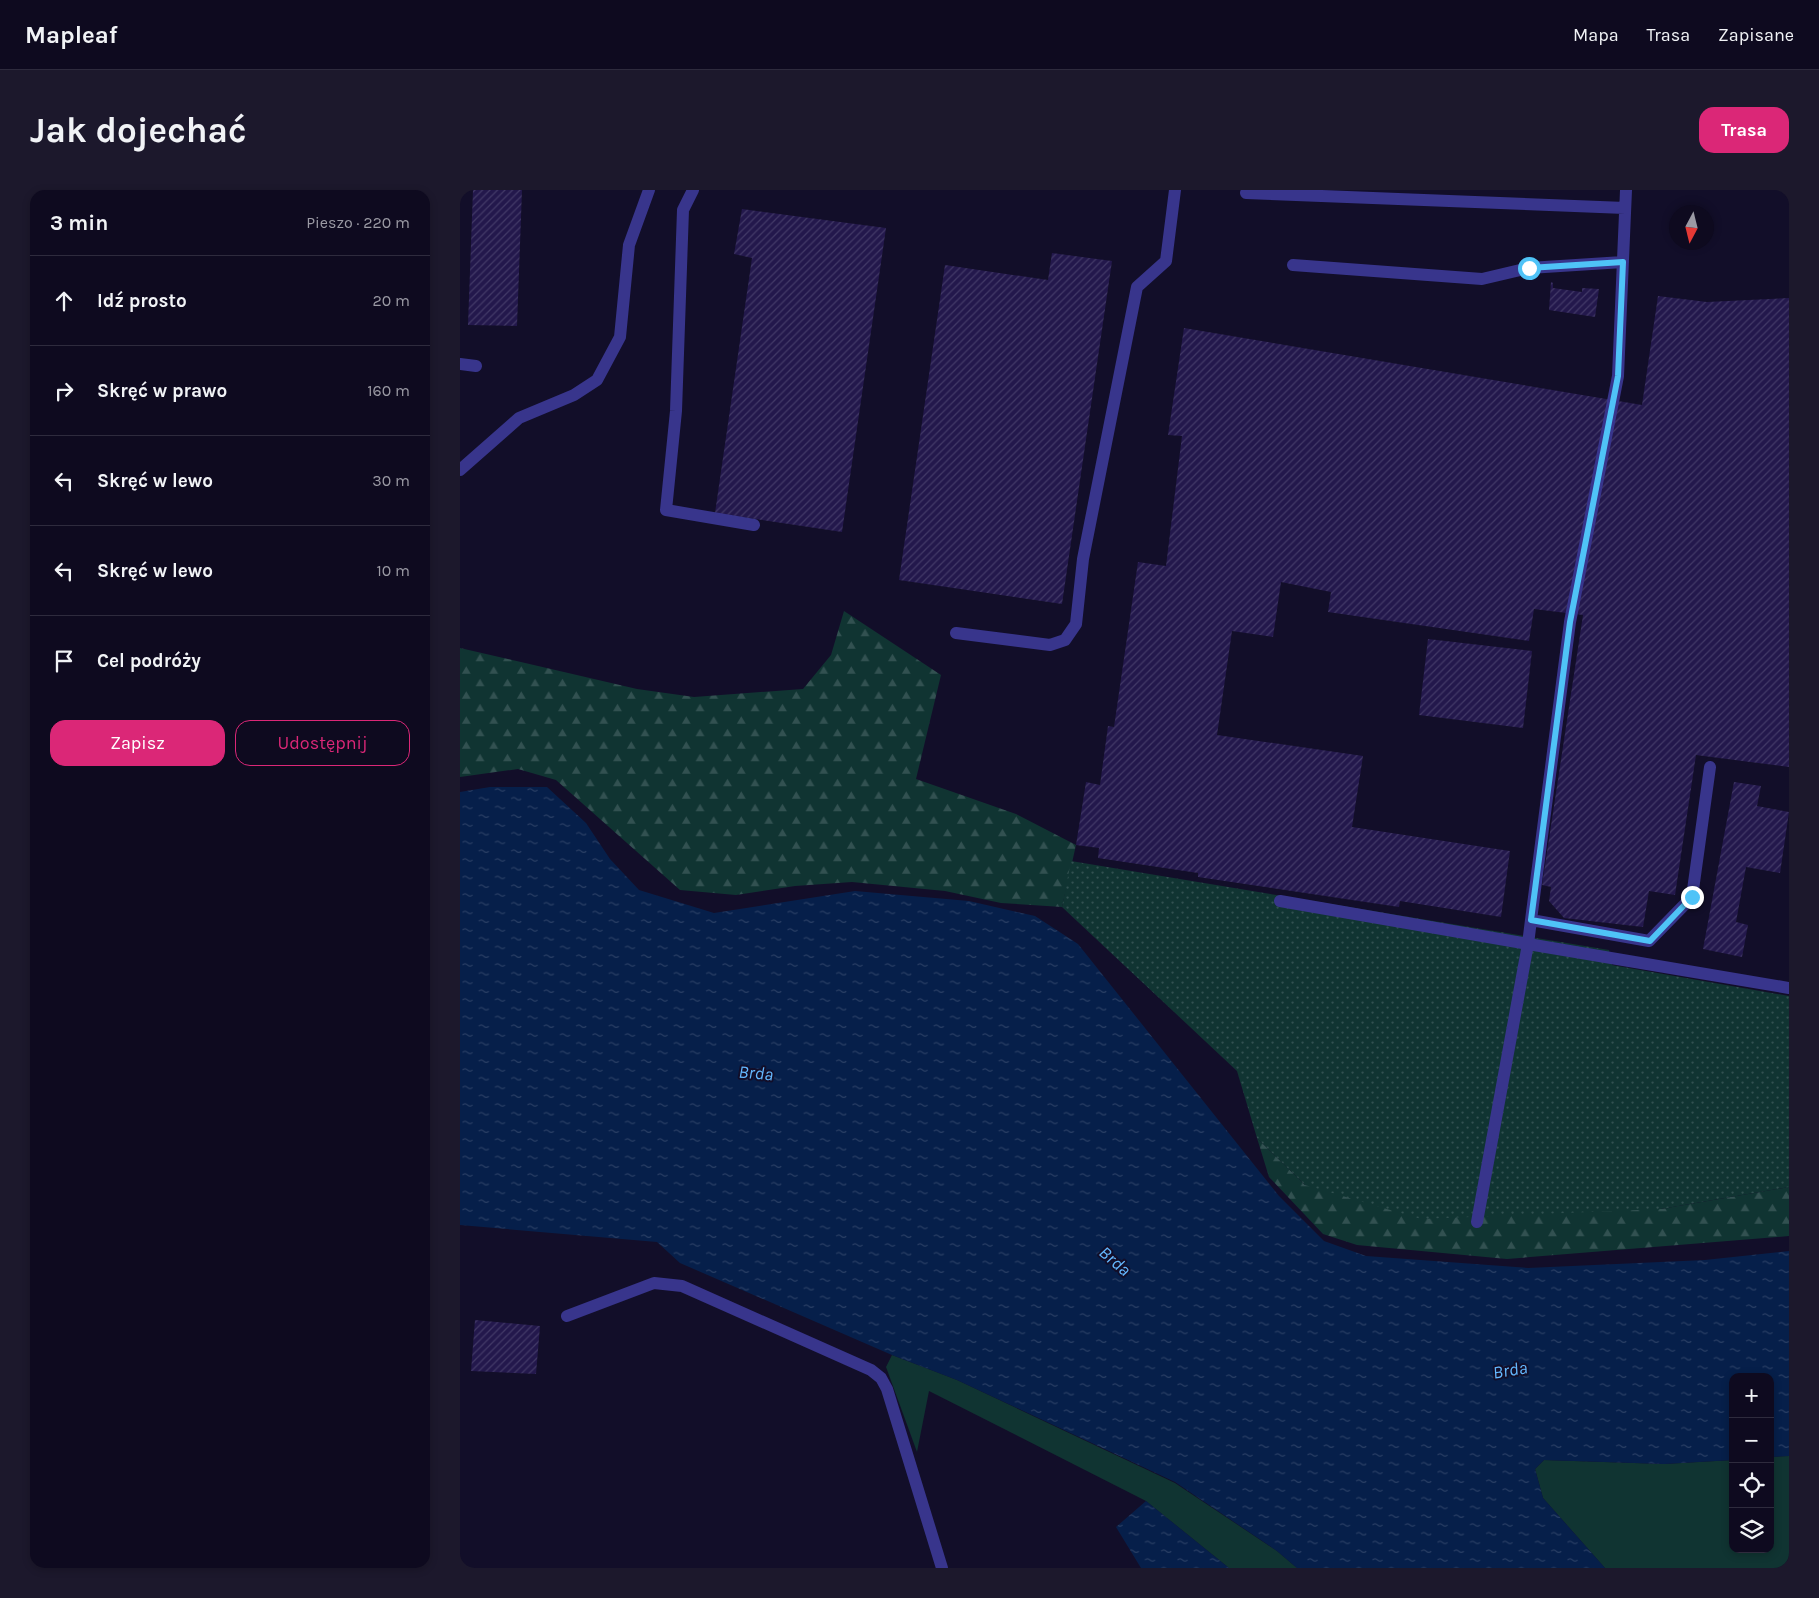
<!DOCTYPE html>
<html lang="pl">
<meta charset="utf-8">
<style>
body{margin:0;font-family:Karla,sans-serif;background:#1c182c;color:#f1f3f6}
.controls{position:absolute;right:15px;bottom:15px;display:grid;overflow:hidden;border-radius:10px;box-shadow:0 2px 8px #0003}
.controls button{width:45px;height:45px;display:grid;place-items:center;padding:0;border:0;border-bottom:1px solid #2e2b3d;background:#0e0a1f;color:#f1f3f6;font:25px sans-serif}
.compass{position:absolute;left:1209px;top:15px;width:45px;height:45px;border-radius:50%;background:#0e0a1f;box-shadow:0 2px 8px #0003;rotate:187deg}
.stop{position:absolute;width:15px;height:15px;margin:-11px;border:4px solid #4fc3f7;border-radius:50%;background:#fff}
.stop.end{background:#4fc3f7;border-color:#fff;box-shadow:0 1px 5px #0008}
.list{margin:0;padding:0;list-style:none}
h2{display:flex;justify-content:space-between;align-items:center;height:65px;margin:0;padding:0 20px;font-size:21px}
h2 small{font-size:16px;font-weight:400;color:#9b9aa4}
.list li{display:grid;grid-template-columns:32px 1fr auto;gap:15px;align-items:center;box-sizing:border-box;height:90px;padding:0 20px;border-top:1px solid #2e2b3d}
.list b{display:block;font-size:19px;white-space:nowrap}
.list em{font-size:16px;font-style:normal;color:#9b9aa4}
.actions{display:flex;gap:10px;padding:15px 20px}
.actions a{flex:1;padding:11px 0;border:1px solid #db2777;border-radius:15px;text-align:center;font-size:18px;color:#db2777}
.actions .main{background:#db2777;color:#fff}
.icon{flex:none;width:28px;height:28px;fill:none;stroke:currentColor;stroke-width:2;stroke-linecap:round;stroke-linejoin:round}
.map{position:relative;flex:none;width:1329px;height:1378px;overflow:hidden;border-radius:15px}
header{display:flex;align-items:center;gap:30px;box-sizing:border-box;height:70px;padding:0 25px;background:#0e0a1f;border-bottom:1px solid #2e2b3d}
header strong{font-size:24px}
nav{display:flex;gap:28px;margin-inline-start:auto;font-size:18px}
.intro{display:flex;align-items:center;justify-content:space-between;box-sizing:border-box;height:120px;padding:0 30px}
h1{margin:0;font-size:35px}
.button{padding:12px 22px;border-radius:15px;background:#db2777;color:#fff;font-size:18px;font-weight:700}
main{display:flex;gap:30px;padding:0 30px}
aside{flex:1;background:#0e0a1f;border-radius:15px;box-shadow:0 2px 8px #0003}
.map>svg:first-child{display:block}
</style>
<header>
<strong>Mapleaf</strong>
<nav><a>Mapa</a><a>Trasa</a><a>Zapisane</a></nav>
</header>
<div class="intro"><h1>Jak dojechać</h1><a class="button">Trasa</a></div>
<main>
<aside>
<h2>3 min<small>Pieszo · 220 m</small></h2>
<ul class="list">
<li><svg class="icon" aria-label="ahead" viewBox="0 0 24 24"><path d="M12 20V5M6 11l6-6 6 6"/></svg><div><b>Idź prosto</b></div><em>20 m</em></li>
<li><svg class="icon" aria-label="right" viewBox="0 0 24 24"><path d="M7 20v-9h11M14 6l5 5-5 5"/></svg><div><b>Skręć w prawo</b></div><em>160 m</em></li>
<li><svg class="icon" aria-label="left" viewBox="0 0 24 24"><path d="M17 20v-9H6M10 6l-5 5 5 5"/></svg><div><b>Skręć w lewo</b></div><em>30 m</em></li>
<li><svg class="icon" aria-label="left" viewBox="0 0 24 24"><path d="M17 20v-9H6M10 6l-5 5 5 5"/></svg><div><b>Skręć w lewo</b></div><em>10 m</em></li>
<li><svg class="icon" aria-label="arrive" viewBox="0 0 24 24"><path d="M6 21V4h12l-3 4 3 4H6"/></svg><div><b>Cel podróży</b></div></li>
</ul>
<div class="actions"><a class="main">Zapisz</a><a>Udostępnij</a></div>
</aside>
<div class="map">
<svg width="1329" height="1378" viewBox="0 0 1329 1378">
<defs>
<pattern id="forest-firs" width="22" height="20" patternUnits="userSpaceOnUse" patternTransform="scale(1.25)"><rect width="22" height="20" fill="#103432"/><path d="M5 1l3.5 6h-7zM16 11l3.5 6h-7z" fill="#325151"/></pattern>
<pattern id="garden-dots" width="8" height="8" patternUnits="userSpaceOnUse" patternTransform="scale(1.25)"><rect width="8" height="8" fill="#103432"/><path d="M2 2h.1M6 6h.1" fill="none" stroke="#325151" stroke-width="1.8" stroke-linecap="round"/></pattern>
<pattern id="water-ripples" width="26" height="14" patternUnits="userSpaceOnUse" patternTransform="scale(1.25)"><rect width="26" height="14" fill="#061f4a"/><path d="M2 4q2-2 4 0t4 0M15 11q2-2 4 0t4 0" fill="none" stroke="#2a3f65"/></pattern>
<pattern id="building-hatch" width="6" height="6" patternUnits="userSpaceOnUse" patternTransform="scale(1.25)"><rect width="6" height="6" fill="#23184c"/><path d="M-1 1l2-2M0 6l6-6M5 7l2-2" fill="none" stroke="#423967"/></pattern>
</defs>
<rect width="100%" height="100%" fill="#120e29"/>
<path fill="#103432" d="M432 1165 497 1190 715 1293 817 1361 837 1378H769L686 1311 469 1201 457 1262 426 1177Z
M1329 1266V1378H1145L1083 1308 1075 1279 1084 1270 1204 1274 1273 1270V1359H1310V1267Z"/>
<path fill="url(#forest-firs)" d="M384 421 481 485 456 589 556 624 616 655 602 717 541 713 485 701 392 692 335 696 276 705 220 700 96 590 58 579 0 587V458L177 499 234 507 343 499 371 465Z
M797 948 845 995 1201 1019 1329 997V1046L1047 1069 897 1055 863 1044 809 987Z"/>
<path fill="url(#garden-dots)" d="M611 671 1149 760 1152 775 1329 806V997L1201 1019 961 1029 845 995 797 948 777 881 602 717Z"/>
<path fill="url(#water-ripples)" d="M30 597H87L126 633 150 669 179 700 254 723 395 701 509 711 575 726 618 754 819 1006 864 1051 906 1066 1068 1078 1245 1070 1329 1061V1266L1310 1267V1187H1273V1270L1204 1274 1084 1270 1075 1279 1083 1308 1145 1378H837L817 1361 715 1292 497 1190 432 1165 220 1073 197 1052 0 1035V602Z
M686 1311 769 1378H681L656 1337Z"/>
<path fill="url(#building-hatch)" d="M13 0H62L57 136 8 135Z
M282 19 426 38 382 342 255 323 292 68 274 64Z
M592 63 652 71 602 414 439 390 485 75 588 90Z
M1091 92 1093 93V98L1122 102V98L1139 99 1135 127 1089 120Z
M1198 106 1247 112 1329 108V577L1236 565 1215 705 1189 701 1183 737 1104 728 1089 711 1091 697 1082 695 1123 425 1074 419 1069 451 868 422 871 402 821 392 813 447 772 441 757 545 903 566 892 637 1050 661 1041 727 940 711 939 717 738 687V683L638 668 639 658 616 655 626 592 640 595 648 536 654 537 678 372 706 376 722 246 708 245 724 138 1182 215Z
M968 449 1072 461 1063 538 959 525Z
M1274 592 1301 596 1297 616 1329 622 1320 683 1286 677 1276 732 1288 735 1282 767 1243 759Z
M15 1130 80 1136 76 1184 11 1181Z"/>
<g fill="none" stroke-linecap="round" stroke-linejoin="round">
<path stroke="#38358c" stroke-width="12" d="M233 0 223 20 216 221 206 320 294 335
M1166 0 1158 186 1110 432 1071 730 1189 751 1232 707 1250 577
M786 3 1165 18
M833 75 1022 89 1069 78 1163 72
M0 174 16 176
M0 280 59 228 114 205 137 190 160 147 169 55 189 0
M496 443 590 455 605 450 616 434 623 369 677 97 706 71 715 0
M820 711 1068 754 1071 730
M1017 1032 1068 754 1329 798
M107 1126 194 1093 222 1096 411 1180 421 1188 427 1199 482 1378"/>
</g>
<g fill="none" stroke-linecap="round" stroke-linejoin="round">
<path stroke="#4fc3f7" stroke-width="6" d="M1069 78 1163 72 1158 186 1110 432 1071 730 1190 751 1232 707"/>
</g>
<g text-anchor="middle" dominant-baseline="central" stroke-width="4" stroke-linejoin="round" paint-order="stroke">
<g font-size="18" font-style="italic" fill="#64b8ff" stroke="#120e29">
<text transform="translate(296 883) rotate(5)">Brda</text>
<text transform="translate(655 1071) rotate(41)">Brda</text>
<text transform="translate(1050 1180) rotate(-9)">Brda</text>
</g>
</g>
</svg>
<div class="controls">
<button>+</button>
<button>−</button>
<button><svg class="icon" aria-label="locate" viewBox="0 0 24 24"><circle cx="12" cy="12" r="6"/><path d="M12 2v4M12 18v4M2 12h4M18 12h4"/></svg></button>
<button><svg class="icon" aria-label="layers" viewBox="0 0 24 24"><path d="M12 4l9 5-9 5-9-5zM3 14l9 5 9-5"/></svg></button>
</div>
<svg class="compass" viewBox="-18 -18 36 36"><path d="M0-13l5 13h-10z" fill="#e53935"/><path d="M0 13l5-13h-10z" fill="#9b9aa4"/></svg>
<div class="stop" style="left:1069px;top:78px"></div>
<div class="stop end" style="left:1232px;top:707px"></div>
</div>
</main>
